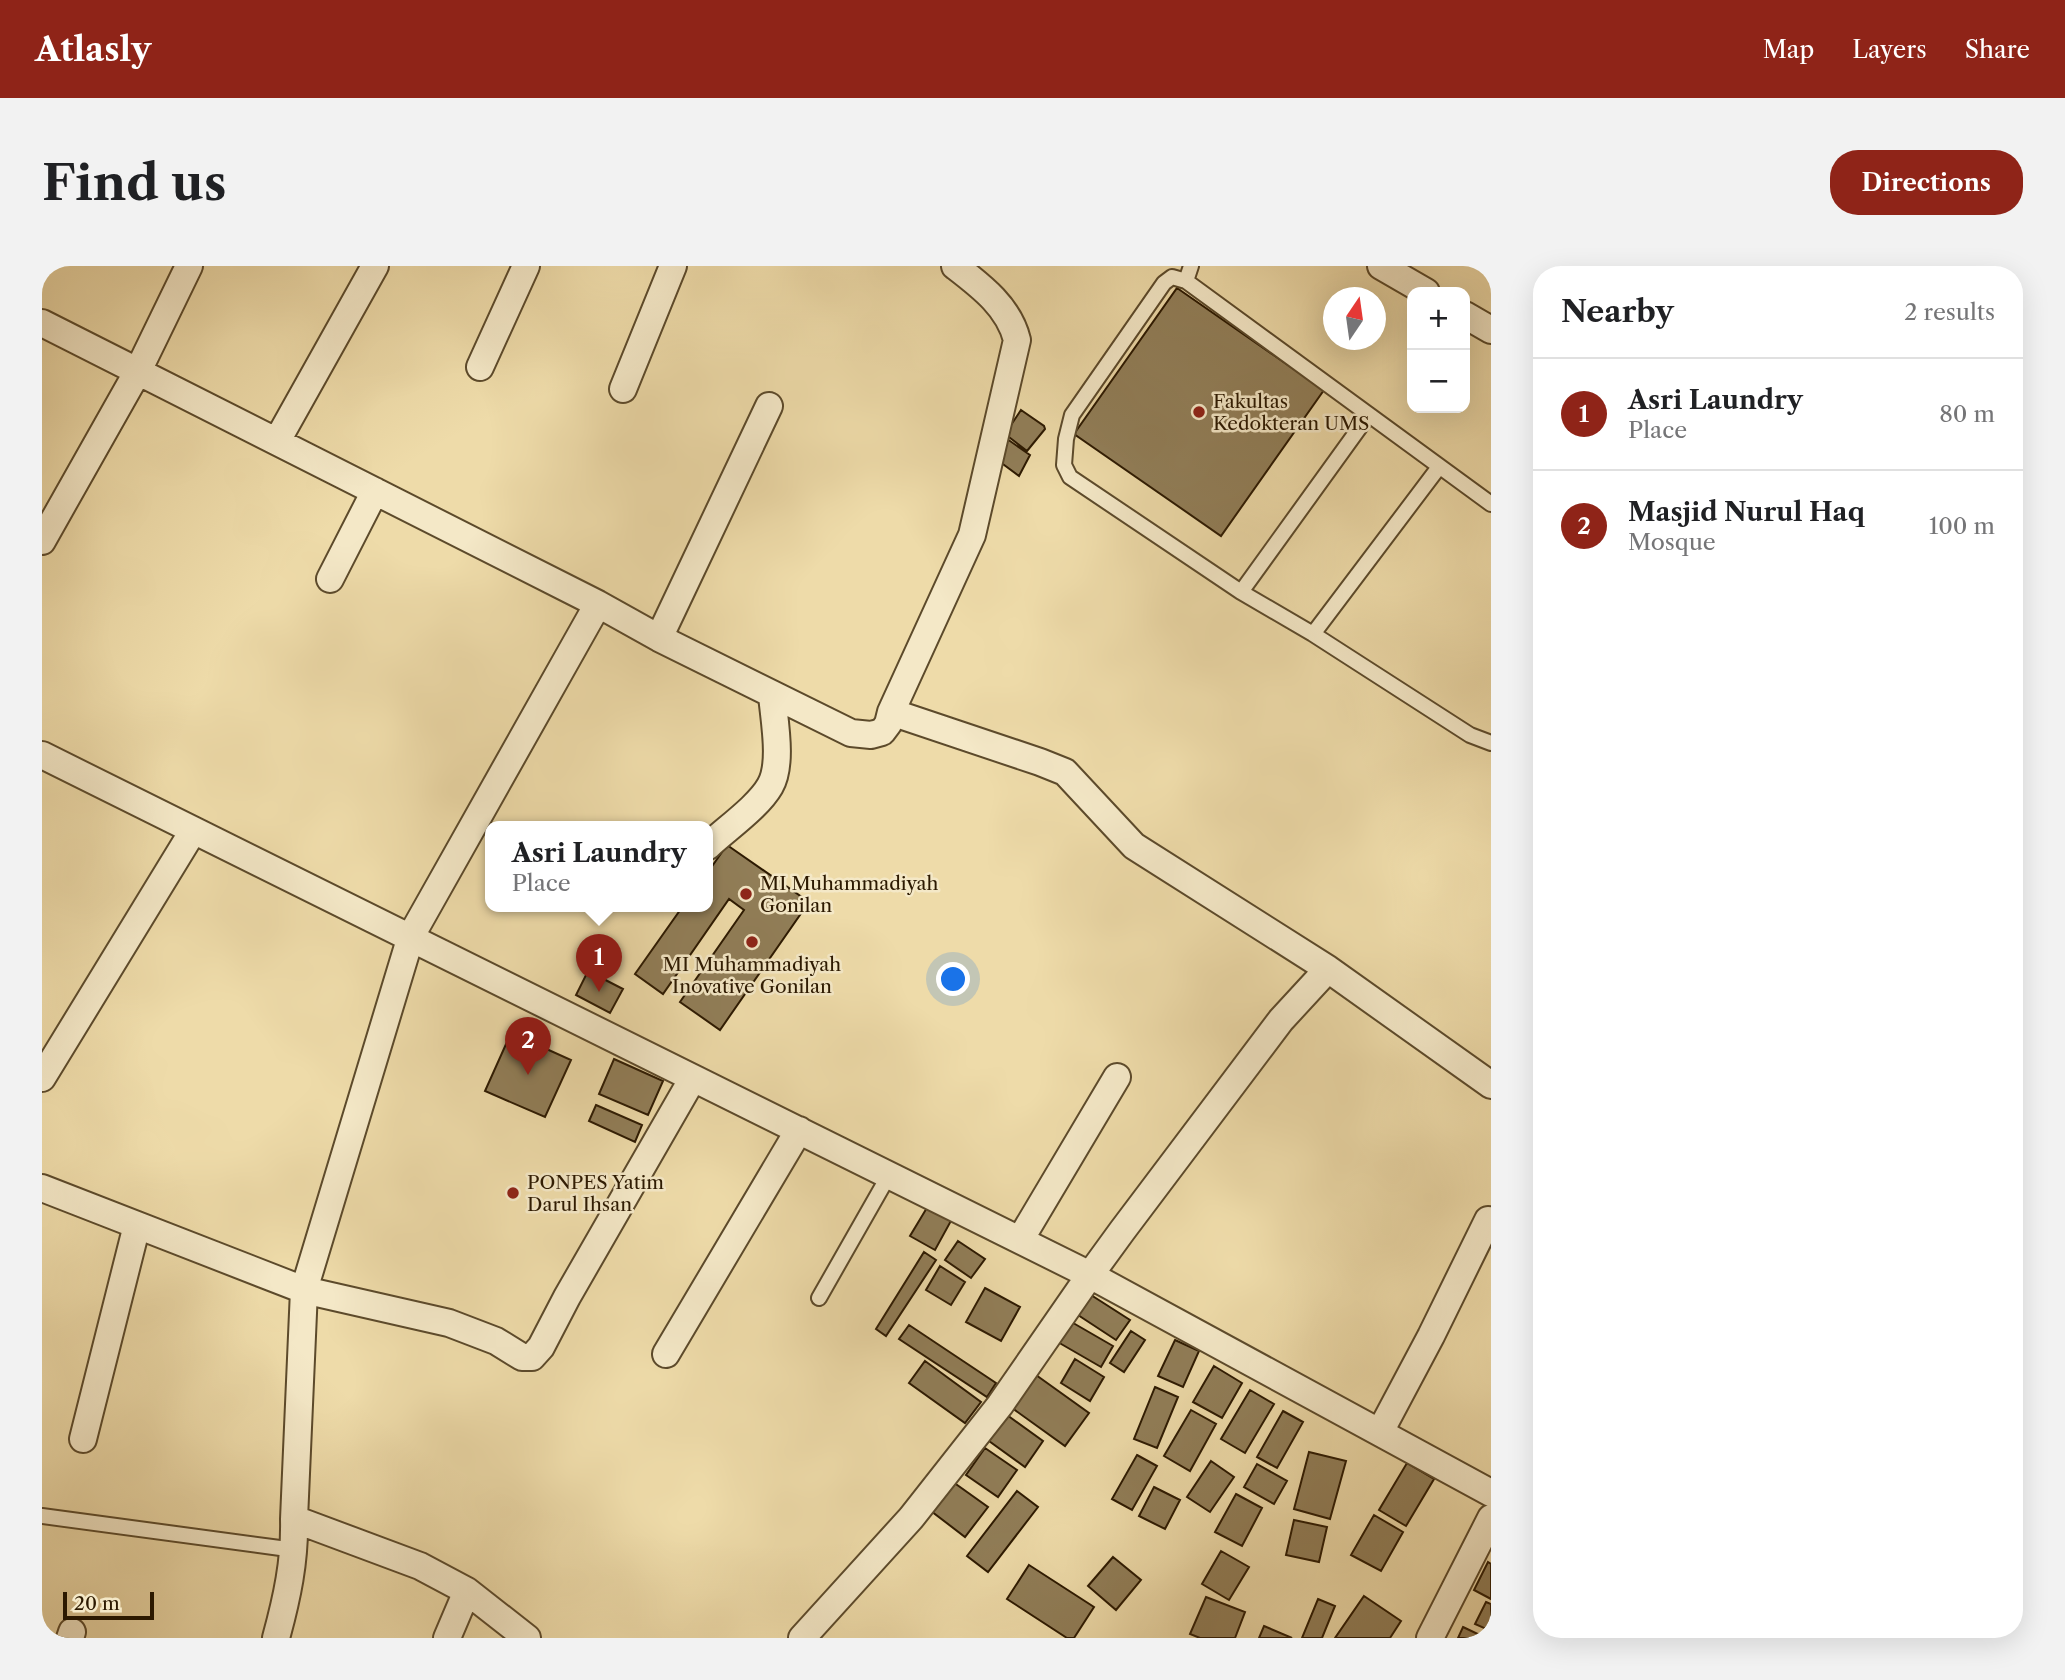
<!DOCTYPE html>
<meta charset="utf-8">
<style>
body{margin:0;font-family:"Libre Caslon Text",serif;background:#f2f2f2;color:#202124}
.controls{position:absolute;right:21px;top:21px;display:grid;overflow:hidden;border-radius:14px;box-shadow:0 7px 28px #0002}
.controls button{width:63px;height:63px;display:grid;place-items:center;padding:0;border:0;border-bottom:2px solid #e0e0e0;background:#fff;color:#202124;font:35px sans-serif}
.compass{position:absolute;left:1281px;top:21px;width:63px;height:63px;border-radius:50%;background:#fff;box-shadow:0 7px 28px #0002;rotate:13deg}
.scale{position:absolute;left:21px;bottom:18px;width:91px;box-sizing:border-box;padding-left:7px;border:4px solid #2c1901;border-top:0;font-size:19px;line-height:24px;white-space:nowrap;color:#2c1901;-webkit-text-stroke:5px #f4e8c7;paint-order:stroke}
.you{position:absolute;left:912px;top:714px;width:24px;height:24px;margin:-18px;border:5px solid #fff;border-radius:50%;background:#1a73e8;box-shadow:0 0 0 10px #1a73e833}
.badge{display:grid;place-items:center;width:46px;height:46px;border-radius:50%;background:#8f2418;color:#fff;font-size:23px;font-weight:700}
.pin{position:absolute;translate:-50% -58px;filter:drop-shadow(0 2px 4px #0008)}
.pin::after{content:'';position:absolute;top:37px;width:24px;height:21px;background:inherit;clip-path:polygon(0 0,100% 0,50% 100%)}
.popup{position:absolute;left:443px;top:555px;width:228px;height:91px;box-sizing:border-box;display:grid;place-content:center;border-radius:14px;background:#fff;filter:drop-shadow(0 2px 5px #0005);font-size:23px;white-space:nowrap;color:#757577}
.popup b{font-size:26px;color:#202124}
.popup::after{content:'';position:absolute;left:50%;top:100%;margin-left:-14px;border:14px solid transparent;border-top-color:#fff}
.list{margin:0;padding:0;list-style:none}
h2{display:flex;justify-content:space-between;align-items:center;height:91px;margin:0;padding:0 28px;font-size:30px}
h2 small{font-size:23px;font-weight:400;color:#757577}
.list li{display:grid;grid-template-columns:46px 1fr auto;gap:21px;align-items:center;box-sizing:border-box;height:112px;padding:0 28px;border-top:2px solid #e0e0e0}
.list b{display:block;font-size:26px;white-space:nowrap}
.list p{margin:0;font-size:23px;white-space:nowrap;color:#757577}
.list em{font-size:23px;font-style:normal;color:#757577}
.map{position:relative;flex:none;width:1449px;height:1372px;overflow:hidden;border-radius:28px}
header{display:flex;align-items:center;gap:42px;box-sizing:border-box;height:98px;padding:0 35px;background:#8f2418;color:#fff}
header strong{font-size:33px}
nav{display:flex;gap:38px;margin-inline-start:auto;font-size:24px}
.intro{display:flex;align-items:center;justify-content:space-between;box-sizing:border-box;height:168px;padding:0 42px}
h1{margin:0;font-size:49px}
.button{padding:18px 32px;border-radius:28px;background:#8f2418;color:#fff;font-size:24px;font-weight:700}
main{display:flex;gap:42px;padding:0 42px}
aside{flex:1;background:#fff;border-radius:28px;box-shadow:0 7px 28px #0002}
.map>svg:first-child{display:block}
</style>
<header>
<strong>Atlasly</strong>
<nav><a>Map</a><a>Layers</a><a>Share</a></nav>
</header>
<div class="intro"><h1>Find us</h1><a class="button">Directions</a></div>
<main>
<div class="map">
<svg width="1449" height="1372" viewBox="0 0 1449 1372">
<rect width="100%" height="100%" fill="#eedba9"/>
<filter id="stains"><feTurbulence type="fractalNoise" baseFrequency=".00286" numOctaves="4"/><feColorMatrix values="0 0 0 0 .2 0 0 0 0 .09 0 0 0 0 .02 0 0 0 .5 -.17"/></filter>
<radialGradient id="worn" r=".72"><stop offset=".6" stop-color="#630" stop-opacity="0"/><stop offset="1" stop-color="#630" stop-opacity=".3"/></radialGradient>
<path fill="#917e58" stroke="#2c1901" stroke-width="2" d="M1135 22 1282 124 1179 270 1032 168Z
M979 144 1002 160 1003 163 985 185 963 168Z
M958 168 988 189 977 210 950 190Z
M685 579 767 636 678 764 638 736 702 644 687 633 621 728 593 708 641 640H666V606Z
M546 705 581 723 568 747 534 729Z
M469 767 529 794 503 851 443 825Z
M572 793 621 815 606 849 557 828Z
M554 839 600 859 593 876 547 855Z
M886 940 910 953 893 984 868 970Z
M916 975 943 993 929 1012 903 994Z
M882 986 894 994 844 1070 834 1063Z
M898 1000 923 1016 909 1039 884 1024Z
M943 1022 978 1041 959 1075 924 1056Z
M1049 1029 1088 1054 1074 1074 1036 1049Z
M1026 1054 1071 1080 1059 1101 1014 1075Z
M867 1059 954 1117 945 1131 857 1073Z
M1089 1065 1103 1074 1082 1106 1068 1097Z
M1133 1074 1157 1085 1141 1121 1116 1110Z
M1033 1093 1062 1111 1048 1135 1019 1117Z
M883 1095 939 1136 923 1157 867 1117Z
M1172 1100 1200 1117 1180 1152 1151 1136Z
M994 1109 1047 1147 1023 1180 970 1142Z
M1113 1121 1136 1131 1115 1182 1092 1173Z
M1208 1124 1232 1138 1203 1187 1179 1173Z
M1149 1144 1174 1158 1148 1205 1122 1190Z
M1241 1145 1261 1156 1235 1202 1215 1191Z
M965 1149 1001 1175 983 1201 947 1175Z
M943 1182 975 1204 956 1231 924 1209Z
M1267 1186 1304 1195 1288 1253 1252 1243Z
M1095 1189 1115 1200 1090 1244 1070 1233Z
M1169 1195 1192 1211 1168 1246 1145 1231Z
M1365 1197 1392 1213 1364 1260 1337 1244Z
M1215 1198 1245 1215 1232 1238 1202 1221Z
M911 1216 946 1241 923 1271 889 1245Z
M1112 1221 1138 1234 1123 1263 1097 1250Z
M975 1225 996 1241 946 1306 925 1290Z
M1194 1228 1220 1242 1200 1280 1173 1266Z
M1332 1249 1361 1266 1339 1305 1309 1289Z
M1252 1254 1285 1261 1277 1296 1244 1289Z
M1179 1285 1207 1301 1187 1334 1160 1318Z
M1071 1291 1099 1314 1074 1344 1046 1320Z
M1446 1296 1449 1298V1333L1432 1324Z
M987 1299 1052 1341 1032 1372H1025L965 1333Z
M1322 1330 1359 1355 1348 1372H1293Z
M1164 1331 1203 1346 1193 1372H1158L1148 1368Z
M1276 1333 1293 1340 1280 1372H1260Z
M1444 1336 1449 1338V1365L1433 1358Z
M1222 1360 1250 1372H1217Z
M1421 1361 1444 1372H1416Z"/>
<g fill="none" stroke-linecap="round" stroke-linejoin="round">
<g stroke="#5c4a2b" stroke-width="18">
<path id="lane" d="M1144 15 1149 0
M1397 201 1271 368 1199 326 1028 211 1022 199 1024 173 1030 149 1122 17 1130 11 1144 15 1449 238
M1199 326 1326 150
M1271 368 1428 469 1449 477
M777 1032 847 909
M0 1250 253 1284"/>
</g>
<g stroke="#5c4a2b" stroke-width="30">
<path id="street" d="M1339 0 1384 26
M1423 49 1449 64
M0 57 556 338 617 372 809 467 829 469 840 466 846 458 849 446 930 269 975 74C967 41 939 20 913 0
M438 101 484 0
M581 123 631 0
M235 175 333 0
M0 275 96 105 147 0
M288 313 333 225
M617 372 727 140
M849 446 998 496 1023 506 1092 580 1286 703 1449 819
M0 489 1048 1009 1449 1227
M666 580C684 563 716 541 728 520 741 498 732 453 730 429
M0 812 151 565
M0 922 262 1024 407 1057 454 1075 480 1091H490L499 1081 525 1031 651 812
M978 974 1075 811
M624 1088 757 864
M1338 1166 1389 1070 1446 954
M41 1173 95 959
M252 1253 378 1300 425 1325 485 1372
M28 1372 30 1366
M234 1372C245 1332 253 1295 252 1253L262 1024 369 670 556 338
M405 1372 425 1325
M760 1372 869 1252 958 1139 1048 1009 1080 965 1239 754 1286 703
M1388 1372 1449 1252"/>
</g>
<use href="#lane" stroke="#f4e8c7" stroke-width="14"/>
<use href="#street" stroke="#f4e8c7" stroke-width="26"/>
</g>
<g fill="#8f2418" stroke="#f4e8c7" stroke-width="2.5">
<circle cx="1157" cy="146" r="7"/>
<circle cx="704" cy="628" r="7"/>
<circle cx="710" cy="676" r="7"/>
<circle cx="471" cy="927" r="7"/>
</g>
<g text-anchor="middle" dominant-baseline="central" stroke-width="5" stroke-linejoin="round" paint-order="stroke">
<g font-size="19" fill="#2c1901" stroke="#f4e8c7" text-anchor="start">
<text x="1171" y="135">Fakultas<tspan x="1171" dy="22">Kedokteran UMS</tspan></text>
<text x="718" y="617">MI Muhammadiyah<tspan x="718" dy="22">Gonilan</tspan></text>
<text x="710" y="698" text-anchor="middle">MI Muhammadiyah<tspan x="710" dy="22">Inovative Gonilan</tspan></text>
<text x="485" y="916">PONPES Yatim<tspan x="485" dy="22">Darul Ihsan</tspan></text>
</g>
</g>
<rect width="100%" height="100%" filter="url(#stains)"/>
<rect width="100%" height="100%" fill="url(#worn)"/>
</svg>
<div class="controls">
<button>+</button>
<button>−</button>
</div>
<svg class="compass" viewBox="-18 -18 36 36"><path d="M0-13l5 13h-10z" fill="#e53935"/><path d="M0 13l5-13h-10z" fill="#757577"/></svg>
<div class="scale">20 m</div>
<div class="you"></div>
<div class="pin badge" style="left:557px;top:726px">1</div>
<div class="popup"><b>Asri Laundry</b>Place</div>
<div class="pin badge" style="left:486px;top:809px">2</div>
</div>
<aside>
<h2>Nearby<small>2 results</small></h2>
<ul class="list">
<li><span class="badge">1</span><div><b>Asri Laundry</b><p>Place</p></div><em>80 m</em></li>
<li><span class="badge">2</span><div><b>Masjid Nurul Haq</b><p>Mosque</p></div><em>100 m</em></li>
</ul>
</aside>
</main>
